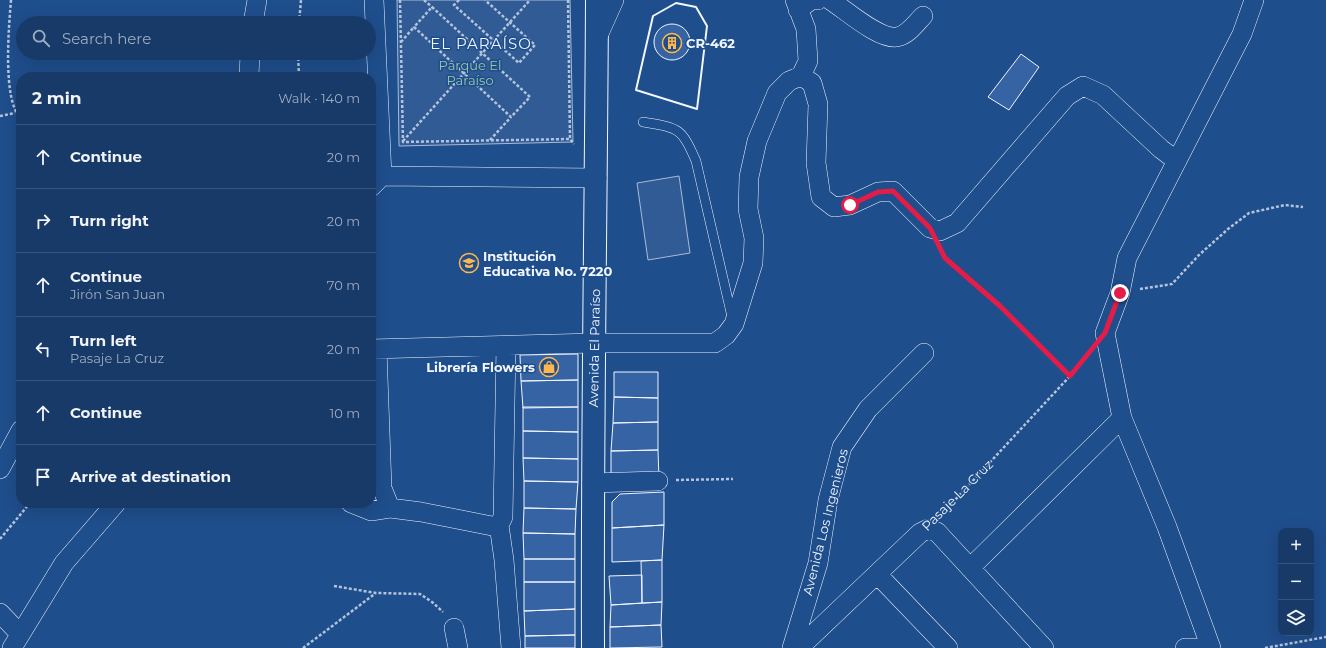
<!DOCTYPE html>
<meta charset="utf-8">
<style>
body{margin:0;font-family:Montserrat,sans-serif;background:#244571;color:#f1f3f6}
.controls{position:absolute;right:12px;bottom:12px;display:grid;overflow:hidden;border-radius:8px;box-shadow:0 4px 16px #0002}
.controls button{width:36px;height:36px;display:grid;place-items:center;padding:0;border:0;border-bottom:1px solid #36547d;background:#173a69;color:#f1f3f6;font:20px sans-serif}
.stop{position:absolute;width:12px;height:12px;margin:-9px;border:3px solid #e11d48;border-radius:50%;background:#fff}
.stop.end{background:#e11d48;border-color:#fff;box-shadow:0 1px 4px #0008}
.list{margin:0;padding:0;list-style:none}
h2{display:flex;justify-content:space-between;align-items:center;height:52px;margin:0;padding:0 16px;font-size:17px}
h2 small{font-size:13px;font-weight:400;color:#9eadc0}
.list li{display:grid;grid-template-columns:26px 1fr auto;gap:12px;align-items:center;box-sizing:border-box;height:64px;padding:0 16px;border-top:1px solid #36547d}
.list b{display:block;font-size:15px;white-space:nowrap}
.list p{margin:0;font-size:13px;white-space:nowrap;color:#9eadc0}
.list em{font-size:13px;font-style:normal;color:#9eadc0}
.icon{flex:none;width:22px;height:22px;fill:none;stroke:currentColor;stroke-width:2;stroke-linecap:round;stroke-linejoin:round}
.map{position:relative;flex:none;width:1326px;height:648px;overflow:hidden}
.search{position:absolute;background:#173a69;box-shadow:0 4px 16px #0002;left:16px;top:16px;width:360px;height:44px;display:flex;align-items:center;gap:10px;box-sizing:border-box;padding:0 14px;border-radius:22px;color:#9eadc0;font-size:15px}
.panel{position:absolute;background:#173a69;box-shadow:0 4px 16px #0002;left:16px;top:72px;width:360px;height:436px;border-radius:16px}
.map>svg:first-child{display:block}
</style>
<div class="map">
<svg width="1326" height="648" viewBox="0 0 1326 648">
<rect width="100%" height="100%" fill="#1f4e8c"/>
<path fill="#305b95" stroke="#a8bbd7" d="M397 0H570L573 142 399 146Z
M679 176 690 253 648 260 637 183Z"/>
<path fill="#3563a3" stroke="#f2f6ff" d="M654 42a18 18 0 1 1 36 0a18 18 0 1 1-36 0Z
M1021 54 1039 67 1009 110 988 97Z
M578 354V380L521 381 520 355Z
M614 372H658V398L614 397Z
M578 380V407L523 408 521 381Z
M614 397 658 398V422L613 423Z
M523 407H578V432L523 431Z
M658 422V450L611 451 613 423Z
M523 431 578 432V459L523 458Z
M658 450 659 479 611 480V451Z
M523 458 578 459V482L524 481Z
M524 481 578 482 576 509 524 508Z
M664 492V525L612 528V502L620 494Z
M524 508 576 509 575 534 523 533Z
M664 525 662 560 612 562V528Z
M523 533 575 534V559H524Z
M524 559H575V582H524Z
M662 560V602L642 603 641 561Z
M642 575V603L611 605 609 576Z
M524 582H575V609L524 611Z
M662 602 661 625 610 627 611 605Z
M575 609V635L525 636 524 611Z
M661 625 662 647 610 648V627Z
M575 635V648H525V636Z"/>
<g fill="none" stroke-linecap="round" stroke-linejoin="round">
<g stroke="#f2f6ff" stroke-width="10">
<path id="lane" d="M643 122C679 128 681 127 696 161L732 317"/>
</g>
<g stroke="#f2f6ff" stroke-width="20">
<path id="street" d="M795 0 806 29 808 61 801 76
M830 0C846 10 879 40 897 37 908 35 916 23 923 16
M798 10 811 0H818
M253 23 257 0
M597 38 614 0
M249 77 250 53
M382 176 597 178
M371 187 382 176 374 0
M506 346 503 517 499 525 504 560 511 648
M371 349 594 343H715L726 335 734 324 753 263 754 238 748 209 749 177 757 141 777 93 789 81 801 76 812 83 818 104 816 163 821 197 834 207 850 205 878 192 893 191 930 228 940 231 957 223 1067 96 1083 86 1103 95 1161 149 1177 161
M377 349 382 488 390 508
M0 469 21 430
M592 483 658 481
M351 503 371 511 390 508 421 512 492 526 499 525
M970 568 1122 418
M877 574 948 648
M0 613 20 634
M454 628 458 648
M12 648 64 563 116 503
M792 648 818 563 828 500 842 447 868 409 924 353
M799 648 920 533 928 529 937 532 1044 648
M1185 648H1196
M1211 648 1167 527 1122 418 1105 333 1120 293 1127 258 1242 34 1254 0"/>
</g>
<g stroke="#f2f6ff" stroke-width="24">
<path id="secondary" d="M593 648C592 432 596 216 597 0"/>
</g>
<path stroke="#b3c4dc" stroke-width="2.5" stroke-dasharray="3 2" stroke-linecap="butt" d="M11 0C9 25 2 102 21 118
M400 0 403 142 570 139
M424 0 432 7
M459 0 454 5 519 63 535 45 485 0
M568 0 570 139 574 144
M432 7 530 97 511 117 414 27Z
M299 23 301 0
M401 42 414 27
M298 53 299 77
M0 116 15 113
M490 140 511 117
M403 141 530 0
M941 250 945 258 1000 306 1070 376
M1140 289 1172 284 1199 255 1228 229 1249 213 1285 205 1303 207
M676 480 733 479
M942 514 1070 376 1088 354
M0 539 30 503
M334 586 376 593 420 594 432 602 443 612
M303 648 376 593
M1265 648 1326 637"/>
<use href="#lane" stroke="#1f4e8c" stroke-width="9"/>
<use href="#street" stroke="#1f4e8c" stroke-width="19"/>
<use href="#secondary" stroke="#1f4e8c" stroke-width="22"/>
<path stroke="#f2f6ff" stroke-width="2" d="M676 3 696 7 707 26 697 109 636 90 653 16Z"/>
</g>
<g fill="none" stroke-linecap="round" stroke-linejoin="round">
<path stroke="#e11d48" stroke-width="5" d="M850 205 878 192 893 191 930 228 945 258 1000 306 1070 376 1105 333 1120 293"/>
</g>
<defs>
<g id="building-ring" transform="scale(1)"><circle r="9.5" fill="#1f4e8c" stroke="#ffb74d" stroke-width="1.5"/><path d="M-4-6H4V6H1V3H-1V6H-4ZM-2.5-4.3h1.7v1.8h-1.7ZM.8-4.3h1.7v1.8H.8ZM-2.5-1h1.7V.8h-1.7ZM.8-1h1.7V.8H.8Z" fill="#ffb74d"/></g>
<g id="school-ring" transform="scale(1)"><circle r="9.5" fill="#1f4e8c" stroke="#ffb74d" stroke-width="1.5"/><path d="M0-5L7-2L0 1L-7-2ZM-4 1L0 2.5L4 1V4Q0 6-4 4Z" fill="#ffb74d"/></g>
<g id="shop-ring" transform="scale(1)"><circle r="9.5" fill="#1f4e8c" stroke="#ffb74d" stroke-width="1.5"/><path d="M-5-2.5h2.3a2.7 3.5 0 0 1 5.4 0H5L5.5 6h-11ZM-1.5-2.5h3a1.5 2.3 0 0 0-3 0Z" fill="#ffb74d"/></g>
</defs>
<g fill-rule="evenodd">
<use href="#building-ring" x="672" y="43"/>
<use href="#school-ring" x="469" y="263"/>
<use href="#shop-ring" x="549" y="367"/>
</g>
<g text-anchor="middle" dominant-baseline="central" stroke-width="3" stroke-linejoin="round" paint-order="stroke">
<g font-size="13" font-weight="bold" fill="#f2f6ff" stroke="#1f4e8c" text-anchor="start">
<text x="686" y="43">CR-462</text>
<text x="483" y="256">Institución<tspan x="483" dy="15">Educativa No. 7220</tspan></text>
<text x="535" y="367" text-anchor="end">Librería Flowers</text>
</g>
<g font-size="13" fill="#97c8a6" stroke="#1f4e8c">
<text x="470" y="65">Parque El<tspan x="470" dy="15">Paraíso</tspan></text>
</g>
<g font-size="13" fill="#f2f6ff" stroke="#1f4e8c">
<text transform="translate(594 348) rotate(-89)">Avenida El Paraíso</text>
<text transform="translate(957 495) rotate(-45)">Pasaje La Cruz</text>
<text transform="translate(825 522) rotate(-76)">Avenida Los Ingenieros</text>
</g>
<g font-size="15" letter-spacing="1" fill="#f2f6ff" stroke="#1f4e8c">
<text x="481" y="43">EL PARAÍSO</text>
</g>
</g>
</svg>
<div class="controls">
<button>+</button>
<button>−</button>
<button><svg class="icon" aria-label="layers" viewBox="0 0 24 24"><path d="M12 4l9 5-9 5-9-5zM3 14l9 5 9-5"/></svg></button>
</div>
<div class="stop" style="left:850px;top:205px"></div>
<div class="stop end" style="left:1120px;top:293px"></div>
<div class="search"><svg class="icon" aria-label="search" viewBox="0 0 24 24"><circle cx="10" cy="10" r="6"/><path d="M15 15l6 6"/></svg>Search here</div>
<section class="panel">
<h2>2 min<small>Walk · 140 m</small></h2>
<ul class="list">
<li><svg class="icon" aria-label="ahead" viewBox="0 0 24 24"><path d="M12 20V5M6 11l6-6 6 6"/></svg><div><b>Continue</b></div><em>20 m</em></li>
<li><svg class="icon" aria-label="right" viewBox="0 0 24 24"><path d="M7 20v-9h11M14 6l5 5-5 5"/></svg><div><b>Turn right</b></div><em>20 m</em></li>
<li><svg class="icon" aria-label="ahead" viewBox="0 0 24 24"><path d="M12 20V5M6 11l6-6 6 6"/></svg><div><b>Continue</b><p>Jirón San Juan</p></div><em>70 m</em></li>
<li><svg class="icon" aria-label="left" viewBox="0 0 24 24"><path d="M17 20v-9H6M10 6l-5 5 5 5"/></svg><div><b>Turn left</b><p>Pasaje La Cruz</p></div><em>20 m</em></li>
<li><svg class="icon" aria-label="ahead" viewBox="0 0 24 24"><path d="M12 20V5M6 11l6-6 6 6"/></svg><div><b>Continue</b></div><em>10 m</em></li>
<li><svg class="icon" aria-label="arrive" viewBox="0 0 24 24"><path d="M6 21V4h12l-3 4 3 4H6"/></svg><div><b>Arrive at destination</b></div></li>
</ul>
</section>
</div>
